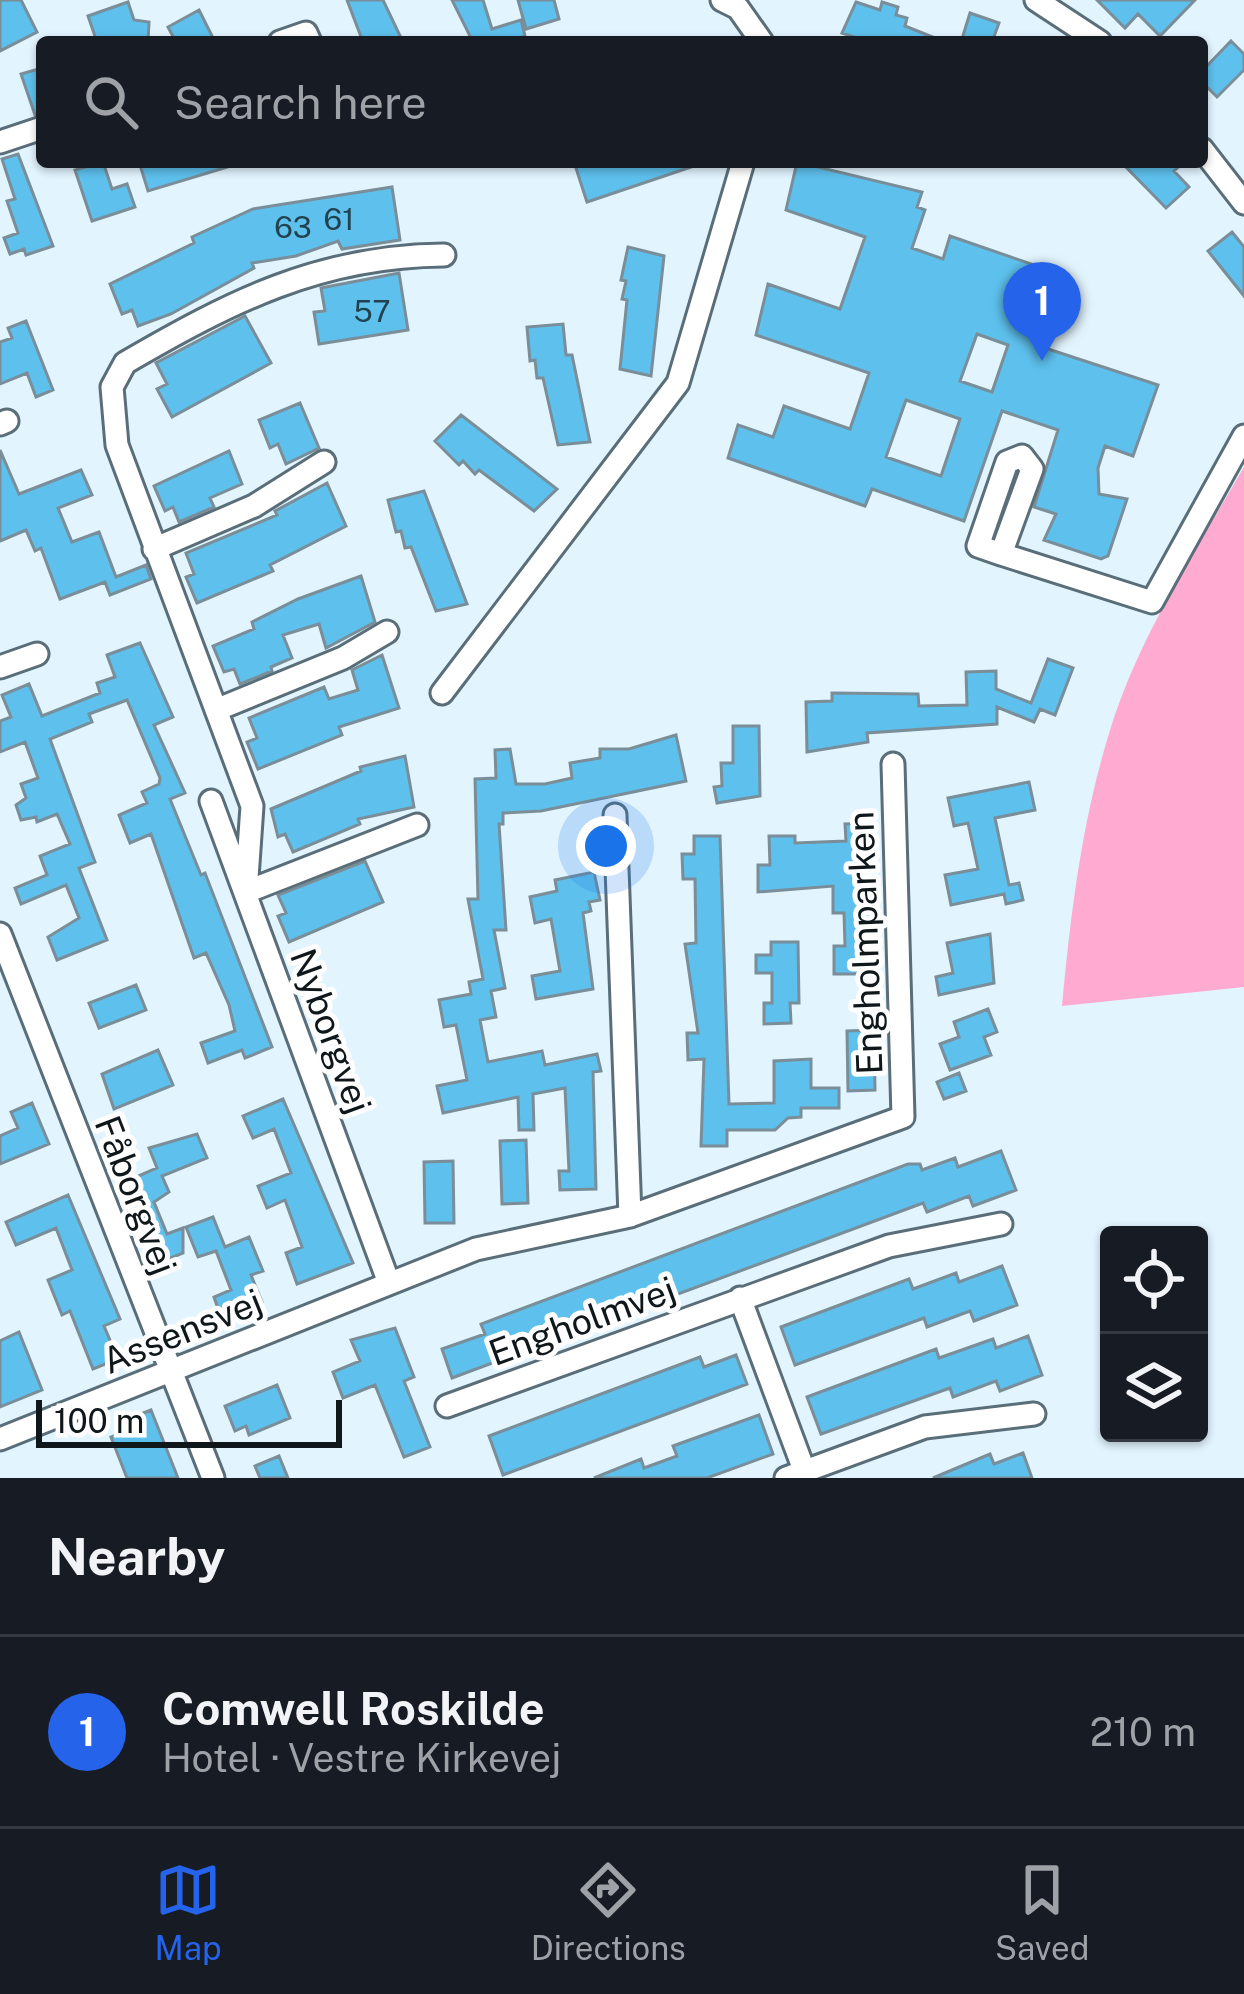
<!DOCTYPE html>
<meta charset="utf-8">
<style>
body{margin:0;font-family:"Public Sans",sans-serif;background:#20242c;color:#f1f3f6}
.controls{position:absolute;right:36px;bottom:36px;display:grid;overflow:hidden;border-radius:12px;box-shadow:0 3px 9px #0004}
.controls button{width:108px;height:108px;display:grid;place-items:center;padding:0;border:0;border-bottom:3px solid #363941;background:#171b24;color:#f1f3f6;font:60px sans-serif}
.scale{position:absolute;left:36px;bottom:30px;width:306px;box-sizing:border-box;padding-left:12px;border:6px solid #0f171b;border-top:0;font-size:33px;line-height:42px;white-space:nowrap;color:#0f171b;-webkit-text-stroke:9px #fefefe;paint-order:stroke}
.you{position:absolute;left:606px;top:846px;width:42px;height:42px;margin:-30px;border:9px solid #fff;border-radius:50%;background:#1a73e8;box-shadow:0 0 0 18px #1a73e833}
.badge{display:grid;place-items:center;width:78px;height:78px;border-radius:50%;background:#2563eb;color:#fff;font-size:39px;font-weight:700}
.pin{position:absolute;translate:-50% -99px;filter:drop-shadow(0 3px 6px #0008)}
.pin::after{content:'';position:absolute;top:63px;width:42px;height:36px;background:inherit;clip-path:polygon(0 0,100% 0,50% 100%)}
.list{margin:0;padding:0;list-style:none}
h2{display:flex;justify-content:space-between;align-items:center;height:156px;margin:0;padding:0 48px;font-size:51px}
h2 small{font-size:39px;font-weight:400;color:#9ea1a6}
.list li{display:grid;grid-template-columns:78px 1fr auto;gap:36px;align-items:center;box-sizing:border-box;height:192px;padding:0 48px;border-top:3px solid #363941}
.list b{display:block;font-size:45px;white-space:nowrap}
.list p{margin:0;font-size:39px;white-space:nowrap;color:#9ea1a6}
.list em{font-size:39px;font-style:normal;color:#9ea1a6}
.icon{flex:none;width:66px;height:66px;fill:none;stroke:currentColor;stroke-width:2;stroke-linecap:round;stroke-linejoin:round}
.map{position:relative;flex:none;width:1244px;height:1478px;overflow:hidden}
.search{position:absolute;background:#171b24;box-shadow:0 3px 9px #0004;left:36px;right:36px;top:36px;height:132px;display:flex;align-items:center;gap:30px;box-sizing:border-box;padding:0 42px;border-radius:12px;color:#9ea1a6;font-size:45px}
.sheet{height:348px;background:#171b24}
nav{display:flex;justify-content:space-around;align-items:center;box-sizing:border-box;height:168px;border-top:3px solid #363941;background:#171b24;font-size:33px;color:#9ea1a6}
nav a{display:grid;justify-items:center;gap:6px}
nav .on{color:#2563eb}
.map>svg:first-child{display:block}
</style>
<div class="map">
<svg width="1244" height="1478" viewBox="0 0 1244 1478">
<rect width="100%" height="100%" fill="#e2f4fe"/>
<path fill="#ffaad1" d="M1244 467V987L1062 1006C1071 911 1082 819 1111 727 1140 635 1196 550 1244 467Z"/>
<path fill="#5ec1ed" stroke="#798e99" stroke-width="3" fill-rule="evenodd" d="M0 0H21L37 32 0 51Z
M347 0H383L403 42H363Z
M452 0H483L492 29 521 20 525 36 507 42H463L470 36Z
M518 0H554L559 19 526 29Z
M1097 0H1195L1160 36 1138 14 1125 28Z
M128 2 134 20 149 22 148 42H97L88 16Z
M856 2 880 10 882 2 898 7 896 15 907 18 905 26 945 42H869L842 33Z
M199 10 212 36 201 42H176L168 27Z
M970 13 999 23 992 42H961Z
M1231 41 1244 54V70L1217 97 1202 82V71Z
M42 68V113L35 115 21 74Z
M18 154 53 246 26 255 24 249 10 254 4 238 18 233 7 201 15 199 2 159Z
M103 162 112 189 127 184 135 207 92 221 75 170Z
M148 162H230L231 166 148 191 140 165Z
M574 162H696L697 165 587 202Z
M797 162 922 192 917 207 925 210 912 248 943 259 950 236 1063 275 1039 346 1158 385 1133 456 1105 446 1098 468 1099 494 1127 499 1108 556 1101 559 1044 540 1056 514 1034 507 1058 430 1002 411 964 521 872 489 865 506 728 458 738 425 773 437 784 406 850 429 869 373 756 335 768 284 840 309 865 237 786 210ZM977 334 1008 345 992 392 960 381ZM906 400 960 419 941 476 886 457Z
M1121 162H1184L1174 171 1189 187 1166 208Z
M392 187 400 240 342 249 338 241 296 256 252 263 254 268 171 314 138 326 132 310 122 314 110 284 194 243 192 237 253 209Z
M1232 232 1244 247V296L1208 251Z
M628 247 664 256 651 376 620 369 627 300 622 299 626 281 621 280Z
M399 273 408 330 319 344 314 312 325 311 321 288Z
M245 316 271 363 172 417 157 389 167 384 156 363Z
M26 321 53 390 36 397 27 373 0 384V342L12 338 8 328Z
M563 324 566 355H572L590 442 558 445 543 378H537L535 360 530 361 527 327Z
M300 403 319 448 286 464 278 444 270 448 259 420Z
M461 415 557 489 534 511 479 470 475 474 463 461 459 465 435 441Z
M0 450 19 494 81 470 92 495 58 508 72 542 99 532 116 577 146 565 151 579 110 595 105 582 60 599 41 548 35 551 26 530 0 541Z
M229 451 242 484 210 498 214 507 179 522 173 507 165 511 154 486Z
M327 483 346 526 270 565 273 571 197 603 186 577 194 574 186 553 277 515 275 511Z
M424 491 467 604 436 611 411 547 405 548 401 531 396 532 388 500Z
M361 576 375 622 326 648 319 624 283 635 292 658 271 667 272 671 240 684 234 669 224 672 213 646 254 629 252 622 298 599Z
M140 643 173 717 154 725 185 793 170 799 201 875 205 873 272 1047 245 1058 242 1050 208 1063 201 1043 235 1031 229 1005 206 953 194 958 151 834 130 843 119 815 147 803 142 792 159 784 160 778 127 700 89 714 92 722 50 739 95 862 79 868 107 940 57 960 48 937 79 918 66 885 21 904 15 888 47 875 40 856 70 844 57 814 37 822 36 817 21 820 16 805 26 798 21 784 38 778 25 742 0 752V721L11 717 2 695 29 684 42 716 100 693 97 683 115 677 107 655Z
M382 655 399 708 339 727 342 735 258 769 247 742 257 738 249 718 324 687 329 699 358 690 352 670Z
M1048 659 1073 668 1055 715 1040 709 1034 722 997 707V724L867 733 868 742 807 752 806 702 832 701V693L918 694 919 706 967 705 966 672 996 671V689L1031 703Z
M733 726H759L760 796 717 803 714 787 722 786 721 763H733Z
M676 735 686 781 541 811 503 813V824H499L506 930H494L505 988 491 991 496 1017 480 1020 488 1062 542 1051 545 1065 597 1054 601 1071 593 1072 596 1189 560 1190 559 1171H569L565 1088 533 1094 534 1130H519L518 1097 443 1113 437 1086 467 1080 456 1025 444 1027 439 1000 471 994 469 982 483 979 468 899H478L475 779 496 778 495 750 510 749 516 784H545L572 778 570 763 600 758V749H629Z
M405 756 414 807 358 819 360 824 293 852 285 834 278 837 271 809 361 771 360 767Z
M1029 782 1035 810 995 818 1009 885 1019 883 1023 900 1006 904 1004 894 951 905 945 875 978 869 968 823 954 826 948 798Z
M869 823 871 868 857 869 858 910H872V974H834V946H845L844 913H833V886L758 892V865H770L769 836H795V843L846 841 845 824Z
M694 836H720L729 1104 774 1103V1061L811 1059V1088H839V1108H801V1117L788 1118 775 1130H727V1146H701L704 1059 688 1060 687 1033H698L685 944 696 943 695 879H683L682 854H694Z
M365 861 383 902 289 942 278 916 286 913 278 895Z
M594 872 600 900 589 902 591 911 583 913 593 989 536 999 532 976 560 971 551 919 535 923 530 897 557 891 555 880Z
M990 934 994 983 939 995 936 977 953 973 947 943Z
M771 942H798L799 1003H790L791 1023 764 1024V1003H772V973H756V955H771Z
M136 985 146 1010 99 1028 89 1003Z
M988 1009 997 1032 984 1037 991 1055 950 1070 940 1044 959 1037 954 1022Z
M874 1030 875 1090 848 1091 847 1031Z
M158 1050 173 1085 114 1109 102 1074Z
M959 1073 966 1091 944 1099 937 1082Z
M283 1099 353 1263 297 1284 286 1253 302 1247 285 1200 267 1208 258 1186 291 1173 274 1129 253 1138 243 1116Z
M32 1103 49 1144 0 1164V1136L18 1128 11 1112Z
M197 1134 207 1158 162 1176 169 1192 154 1202 167 1234 183 1228V1253L161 1262 129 1180 157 1168 149 1148Z
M526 1140 528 1203 502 1204 500 1141Z
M1001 1151 1016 1190 973 1206 969 1196 927 1212 923 1203 452 1378 442 1349 485 1334 481 1324 908 1164H920L922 1170 955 1158 958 1167Z
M453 1161 454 1223H425L424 1162Z
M68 1195 120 1319 104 1326 118 1359 93 1369 70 1311 62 1315 48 1280 72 1270 56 1228 16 1245 6 1222Z
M213 1217 225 1247 249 1237 263 1271 251 1275 262 1302 221 1317 214 1297 231 1290 216 1251 198 1257 186 1227Z
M1002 1266 1017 1305 974 1321 970 1311 927 1327 924 1318 795 1365 781 1327 909 1279 913 1289 956 1273 959 1282Z
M395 1328 414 1377 404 1381 430 1447 404 1457 375 1385 343 1398 333 1372 360 1361 351 1340Z
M19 1332 42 1390 0 1407V1341Z
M1028 1336 1042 1375 1000 1391 996 1381 953 1397 950 1388 821 1434 807 1397 936 1349 939 1358 993 1339 996 1348Z
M736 1355 747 1384 503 1475 489 1436 700 1357 704 1367Z
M277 1385 290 1418 249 1435 246 1426 235 1431 225 1406Z
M151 1410 178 1478H127L111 1437 126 1431 123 1421Z
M759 1415 773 1454 707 1478H594L641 1459 644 1468 677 1456 673 1446Z
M1023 1453 1032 1478H933L990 1454 994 1464Z
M279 1456 288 1478H260L255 1466Z"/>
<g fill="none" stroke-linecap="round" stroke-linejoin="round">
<g stroke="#5a6e79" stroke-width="27">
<path id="minor" d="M722 0 738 8 762 42
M1036 0 1100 42
M280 42 306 33 310 42
M0 142 42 128
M1202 149 1244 203
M0 424 7 421
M154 549 254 506 324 462
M1001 554 1032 469 1022 456 1007 462 978 546 1001 554 1152 602 1244 436
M0 667 37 654
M442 693 678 383 743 162
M216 710 343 658 387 632
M211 801 389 1283
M615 815 630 1216
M417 825 246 892 252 806 117 445 112 387 125 363C230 302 319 256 444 255
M0 934 213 1478
M740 1298 807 1478
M447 1406 889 1246 1001 1224
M0 1439 476 1249 630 1216 903 1117 893 764
M786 1478 925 1427 1034 1414"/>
</g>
<use href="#minor" stroke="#fff" stroke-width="21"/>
</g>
<g text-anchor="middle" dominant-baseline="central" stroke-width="10" stroke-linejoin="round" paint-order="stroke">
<g font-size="30" fill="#234250">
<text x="339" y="219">61</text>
<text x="293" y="227">63</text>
<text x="372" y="311">57</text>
</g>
<g font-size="36" fill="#0f171b" stroke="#fefefe">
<text transform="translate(865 943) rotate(-92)">Engholmparken</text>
<text transform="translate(331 1031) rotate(70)">Nyborgvej</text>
<text transform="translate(136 1195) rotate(69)">Fåborgvej</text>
<text transform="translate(582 1321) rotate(-20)">Engholmvej</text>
<text transform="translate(182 1331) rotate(-22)">Assensvej</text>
</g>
</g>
</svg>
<div class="controls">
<button><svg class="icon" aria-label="locate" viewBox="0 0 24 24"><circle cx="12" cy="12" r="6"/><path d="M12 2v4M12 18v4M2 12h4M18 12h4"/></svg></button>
<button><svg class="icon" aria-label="layers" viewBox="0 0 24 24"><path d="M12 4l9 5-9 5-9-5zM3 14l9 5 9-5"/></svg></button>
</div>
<div class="scale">100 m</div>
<div class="you"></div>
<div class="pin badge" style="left:1042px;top:361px">1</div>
<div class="search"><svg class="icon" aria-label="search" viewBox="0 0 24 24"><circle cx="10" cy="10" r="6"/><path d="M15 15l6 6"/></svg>Search here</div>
</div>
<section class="sheet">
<h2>Nearby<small></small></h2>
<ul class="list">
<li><span class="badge">1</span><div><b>Comwell Roskilde</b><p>Hotel · Vestre Kirkevej</p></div><em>210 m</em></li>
</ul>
</section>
<nav>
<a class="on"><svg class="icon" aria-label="map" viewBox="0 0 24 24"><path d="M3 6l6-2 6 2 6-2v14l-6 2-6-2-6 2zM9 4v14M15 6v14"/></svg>Map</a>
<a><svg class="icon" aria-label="directions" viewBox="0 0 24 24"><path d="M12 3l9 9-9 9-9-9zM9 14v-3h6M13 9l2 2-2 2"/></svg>Directions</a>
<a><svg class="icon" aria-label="saved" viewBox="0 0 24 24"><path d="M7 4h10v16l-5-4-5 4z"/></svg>Saved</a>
</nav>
